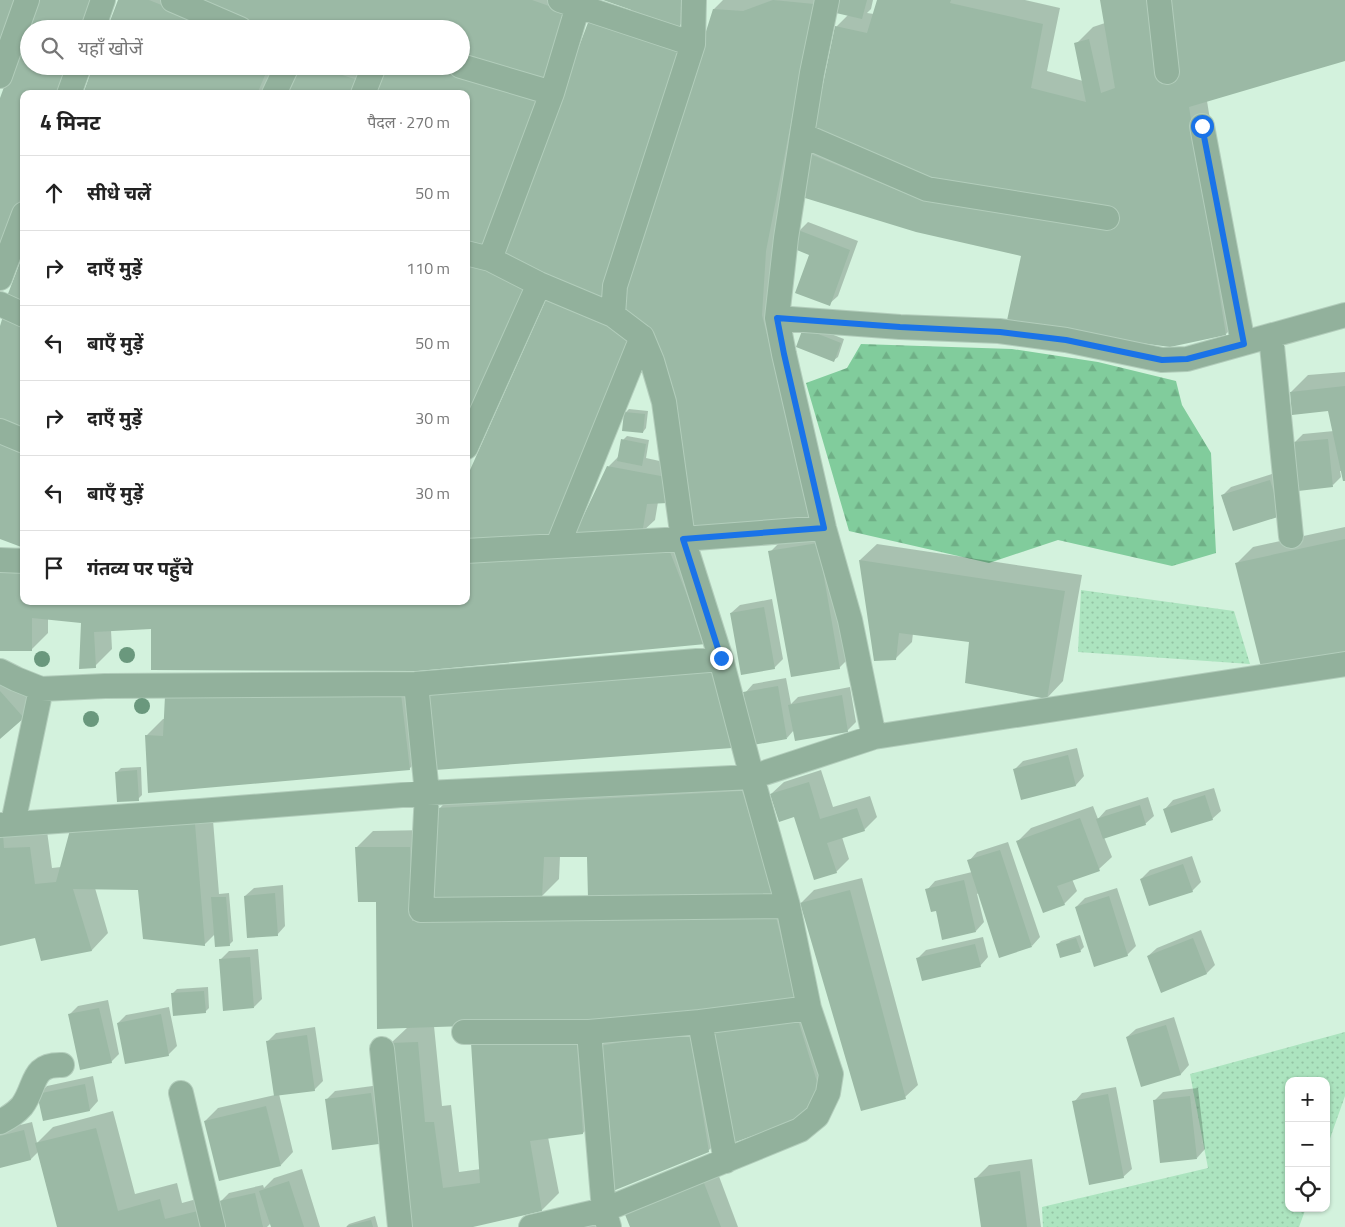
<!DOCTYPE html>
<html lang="hi">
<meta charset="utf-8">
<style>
body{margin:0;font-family:"Titillium Web","Noto Sans Devanagari",sans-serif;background:#f2f2f2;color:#222}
.controls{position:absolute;right:15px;bottom:15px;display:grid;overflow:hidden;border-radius:10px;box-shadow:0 1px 4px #0004}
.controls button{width:45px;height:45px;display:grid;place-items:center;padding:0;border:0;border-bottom:1px solid #e0e0e0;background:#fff;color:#222;font:25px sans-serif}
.stop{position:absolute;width:15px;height:15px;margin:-11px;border:4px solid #1a73e8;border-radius:50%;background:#fff}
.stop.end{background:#1a73e8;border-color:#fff;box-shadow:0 1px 5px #0008}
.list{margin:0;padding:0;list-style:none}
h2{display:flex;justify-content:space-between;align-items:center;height:65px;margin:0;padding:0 20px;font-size:21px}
h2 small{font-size:16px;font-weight:400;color:#767676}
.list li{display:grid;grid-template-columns:32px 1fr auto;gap:15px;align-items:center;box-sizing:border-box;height:75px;padding:0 20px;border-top:1px solid #e0e0e0}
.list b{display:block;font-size:19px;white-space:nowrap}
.list em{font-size:16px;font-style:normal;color:#767676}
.icon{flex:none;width:28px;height:28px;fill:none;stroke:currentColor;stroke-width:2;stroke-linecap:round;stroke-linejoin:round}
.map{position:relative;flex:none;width:1345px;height:1227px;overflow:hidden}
.search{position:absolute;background:#fff;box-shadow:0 1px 4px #0004;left:20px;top:20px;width:450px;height:55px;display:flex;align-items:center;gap:12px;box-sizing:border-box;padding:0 18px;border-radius:28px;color:#767676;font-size:19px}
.panel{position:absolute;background:#fff;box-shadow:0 1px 4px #0004;left:20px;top:90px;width:450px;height:515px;border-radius:10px}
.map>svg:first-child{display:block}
</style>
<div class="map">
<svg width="1345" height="1227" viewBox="0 0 1345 1227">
<defs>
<pattern id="grass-dots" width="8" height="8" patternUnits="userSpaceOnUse" patternTransform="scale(1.25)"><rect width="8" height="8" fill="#ace4bf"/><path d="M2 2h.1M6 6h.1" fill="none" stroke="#93c3a4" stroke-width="1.8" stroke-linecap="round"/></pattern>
<pattern id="forest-firs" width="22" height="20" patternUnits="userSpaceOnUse" patternTransform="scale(1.25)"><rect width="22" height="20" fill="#81cc9c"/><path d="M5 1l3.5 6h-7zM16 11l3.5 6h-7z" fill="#6faf86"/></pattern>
</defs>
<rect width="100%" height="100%" fill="#d3f2dd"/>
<path fill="url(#grass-dots)" d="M1081 590 1234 611 1250 664 1078 652Z
M1345 1032V1096L1326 1150V1081H1289V1208H1306L1299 1227H1043L1042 1207 1208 1168 1190 1074Z"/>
<path fill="url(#forest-firs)" d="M861 344 1012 349 1098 362 1176 381 1182 405 1211 453 1216 553 1172 566 1058 540 989 563 849 531 806 383 847 368Z"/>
<path fill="#0003" d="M120 0H581L548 78 630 11 631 9 606 0H697L696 9 679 26 697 32 622 305 714 9 723 0H828L779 298 828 499 654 331 549 296 544 272 466 94 386 66H461V29H109Z
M840 0H873L871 9 867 13 874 14 878 0H1025L1060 8 1047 71 1083 81 1076 44 1093 27 1105 23 1101 0H1345V59L1207 101 1242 317 1226 334 1022 255 811 155 829 137 836 27 848 15Z
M29 29 24 94V215L3 269 0 102Z
M95 66H278L266 94H84Z
M301 66H373L362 94Z
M808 222 858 241 838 296 829 304 811 254 799 231Z
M24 255V546L0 537V329Z
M808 325 844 339 838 357 834 360Z
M1345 372V479L1342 471H1340L1341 477 1333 485 1294 443 1303 434 1334 431 1329 410 1291 392 1308 375Z
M629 409 648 411 646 428 643 432 625 413Z
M627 436 649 440 646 458 678 465 658 502 655 520 642 532 609 466 620 455 623 440Z
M1278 472 1288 507 1223 495 1231 487Z
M1345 527V655L1236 564 1253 547Z
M830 531 852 655 839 668 770 552 783 539Z
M687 536 722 626 152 628 111 630 112 649 95 666 82 621 48 618V633L31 650H0L24 601H466Z
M877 544 1082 575 1063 681 1047 698 971 641 913 633 912 642 895 659 860 560Z
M772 599 783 659 774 668 731 613 740 605Z
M727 654 748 730 731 747 428 694Z
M0 663 36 704 0 737Z
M417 678 426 752 409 769 146 736 163 719Z
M786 678 791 704 798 697 850 687 856 722 847 731 794 730 787 738 745 693 753 684Z
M1077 748 1084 776 1076 785 1022 798 1014 770 1023 761Z
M141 767 142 795 138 799 117 772 121 768Z
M821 770 833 807 870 796 877 817 864 830 842 837 849 859 836 872 795 816 771 794 784 782Z
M759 775 789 877 589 856H560L559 879 542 896 439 809 455 792Z
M1214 788 1221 811 1212 819 1165 809 1173 800Z
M1148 797 1154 816 1145 824 1104 837 1112 857 1099 869 1072 879 1077 891 1064 904 1018 841 1031 828 1093 806 1098 819 1106 810Z
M212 808 219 894 229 893 233 941 229 945 215 934 204 945 140 889 95 888 108 933 92 950 42 960 36 936 0 945V820L47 831 52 868 61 867 71 830Z
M427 830 428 904 793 900 812 981 434 1026 442 1106 451 1105 459 1172 481 1169 473 1043 594 1027 600 1116 583 1133 548 1137 559 1193 542 1210 468 1227H410L391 1043 408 1027 377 900 356 848 373 831Z
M1008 842 1040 937 1032 946 979 893 977 894 984 922 976 931 937 910 927 890 935 881 972 872 969 861 977 852Z
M1192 856 1201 882 1192 891 1141 879 1150 870Z
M862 878 918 1085 905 1097 801 903 814 890Z
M283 885 285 926 277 935 245 896 254 888Z
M1117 888 1136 946 1127 955 1076 907 1085 898Z
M1201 930 1215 965 1207 973 1148 956 1157 948Z
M1080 935 1084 947 1080 951 1057 945 1061 941Z
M983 937 988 957 980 966 918 958 926 950Z
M258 949 262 999 254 1007 220 960 229 951Z
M208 987 209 1008 205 1012 173 993 177 989Z
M108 1000 119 1054 111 1062 70 1014 78 1006Z
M169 1007 177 1046 168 1055 118 1023 126 1015Z
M810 1008 831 1074 816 1103 713 1033Z
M706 1014 725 1134 708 1151 601 1046 618 1029Z
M1174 1017 1189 1065 1181 1074 1142 1085 1127 1037 1136 1029Z
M315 1027 323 1081 314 1090 279 1094 293 1152 281 1165 205 1121 218 1108 275 1095 268 1041 276 1033Z
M93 1076 98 1101 90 1110 44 1119 39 1094 47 1086Z
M380 1085 387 1134 378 1142 326 1100 335 1091Z
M1116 1087 1132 1169 1123 1177 1074 1102 1082 1093Z
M1198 1088 1205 1149 1197 1158 1154 1101 1163 1092Z
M113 1111 135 1194 177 1183 182 1203 215 1194 223 1227H58L38 1152 31 1159 0 1167V1130L32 1122 37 1143 53 1127Z
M1032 1159 1041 1227H983L976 1178 989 1165Z
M302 1169 320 1227H272L271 1223 267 1227H227L220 1202 229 1193 263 1185 264 1188 274 1178Z
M717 1171 738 1227H631L626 1213Z
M615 1210 620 1227H548Z
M375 1216 378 1227H346L349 1224Z"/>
<path fill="#9bb9a5" d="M0 0H16L0 45Z
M36 0H95L84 29H29V66H70L60 94H24V189L0 251V98Z
M118 0H149L221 29H107Z
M195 0H532L566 12 545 83 461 57V29H264Z
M603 0H681L680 27Z
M773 0 814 4 766 251 762 315 812 517 690 527 666 372 653 332 620 307 713 9 743 11Z
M839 0H867L862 19 836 13Z
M877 0H951L950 3 1043 24 1031 88 1086 102 1074 43 1089 39 1101 93 1115 88 1100 0H1151L1161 83 1176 82 1168 0H1345V61L1189 107 1226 335 1170 347 1006 325 1021 256 916 232 805 198 810 154 919 199 1114 229 1119 212 930 179 813 132 835 26 867 33Z
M589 20 681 48 600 300 501 253Z
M93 66H269L257 94H83Z
M299 66H313L358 80 353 94H286Z
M384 66H435L539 97 483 249 466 245V94H373Z
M798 230 850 250 830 306 795 293 809 255 792 248Z
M24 252V307L6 299Z
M466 264 493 270 529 288 466 427Z
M548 295 633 338 551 536 466 541V479Z
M3 316 24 325V432L0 422V326Z
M803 328 841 343 834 362 796 347Z
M1345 386V481H1343L1328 411 1292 415 1290 392Z
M624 412 645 414 643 433 622 431Z
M621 439 646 444 642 466 617 461Z
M1328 439 1333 487 1298 491 1293 442Z
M0 444 24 455V548L0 539Z
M607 466 666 477 668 503 647 504 642 534 573 538Z
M1270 480 1281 516 1233 531 1221 495Z
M1345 539V656L1261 667 1235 563Z
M818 543 840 669 791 677 768 551Z
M670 552 706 644 418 671 151 670V629L94 632 96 668 79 669 81 623 32 618V651H0V568L24 569V601H466V560Z
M859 560 1065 591 1047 699 965 683 969 642 899 633 896 660 874 661Z
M764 607 775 669 741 675 730 613Z
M711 670 732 748 435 770 427 693Z
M778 686 787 739 753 745 743 692Z
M0 691 24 718 0 739Z
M401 694 410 770 148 793 145 735 163 736 165 696Z
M842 695 848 732 795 741 788 705Z
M1068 755 1076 786 1021 800 1013 769Z
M137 770 139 801 117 802 115 772Z
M809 782 820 819 857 808 865 831 827 843 837 873 814 880 794 817 779 822 770 794Z
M742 791 773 895 588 898 587 857H544L542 897 430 902 437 808Z
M1205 795 1213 820 1171 833 1163 809Z
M1140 805 1146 825 1103 839 1096 819Z
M1080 818 1100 871 1057 886 1065 905 1043 913 1016 841Z
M195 824 205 946 143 939 138 890 73 889 92 951 41 961 35 938 0 946V834H3L4 848 30 847 35 884 56 882 70 830Z
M355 847H410L412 921 776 917 796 1000 697 1013 582 1022 377 1029 376 902H358Z
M1000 850 1032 947 999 958 967 860Z
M1183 864 1193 892 1149 906 1140 879Z
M964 880 976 932 942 940 936 911 931 912 925 889Z
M850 890 906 1099 861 1111 800 903Z
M275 893 278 936 247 938 244 896Z
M1109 896 1128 956 1094 967 1075 907Z
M211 897H226L230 946 215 947Z
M1076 938 1081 952 1060 958 1056 944Z
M1193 938 1207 974 1161 993 1147 956Z
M975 944 981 967 922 981 916 958Z
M250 957 254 1008 223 1011 219 959Z
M204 991 206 1013 173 1016 171 993Z
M99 1008 112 1063 80 1070 68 1014Z
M161 1014 169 1056 125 1064 117 1023Z
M798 1020 819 1088 804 1117 733 1143 712 1032Z
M1166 1025 1181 1075 1141 1087 1126 1037Z
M689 1030 709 1152 613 1191 600 1046Z
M307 1035 315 1091 274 1096 266 1041Z
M418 1042 425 1122H434L443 1188 480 1183 471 1043 577 1044 583 1134 530 1141 542 1211 473 1227H409L390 1043Z
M85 1084 90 1111 43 1121 37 1094Z
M371 1093 379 1144 332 1150 325 1099Z
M1108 1094 1124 1178 1089 1185 1072 1101Z
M1190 1096 1197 1159 1160 1163 1153 1100Z
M266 1106 281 1166 219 1181 204 1121Z
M96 1128 118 1211 160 1199 165 1219 198 1211 202 1227H57L35 1143Z
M24 1130 31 1160 0 1168V1136Z
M1020 1171 1027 1227H981L974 1178Z
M289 1181 304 1227H271L259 1191Z
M704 1183 721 1227H630L624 1212Z
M255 1193 263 1227H225L219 1201Z
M371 1220 373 1227H347V1226Z"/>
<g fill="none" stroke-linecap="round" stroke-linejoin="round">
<g stroke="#b2cdbb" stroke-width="26">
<path id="street" d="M173 0 240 29
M1159 0 1167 72
M578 6 693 44 694 0
M93 29 103 0
M693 44 615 286 613 315 642 337 652 361 664 402 683 539 824 528
M461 66 552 93
M0 76 27 0
M69 94 79 66
M274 94 287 66
M363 94 374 66
M1202 126 1243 343
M802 135 812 73 827 0
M466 253 490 259 552 93 578 6 560 0
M490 259 539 284 613 315
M0 278 24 214
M0 304 24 315
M777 318 900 327 999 331 1066 340 1162 360 1187 359 1345 315
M1271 336 1291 536
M0 431 24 441
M466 447 539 284
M558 545 642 337
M466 551 683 539 721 659 752 777 874 737 850 620 824 528 784 354 777 318 786 238 802 135 927 189 1107 218
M0 560 24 561
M721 659 416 684 427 793 421 910 788 906 809 1008 831 1074 828 1093 817 1116 800 1130 604 1210 589 1032 700 1022 726 1161
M0 671 16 679 41 689 105 686 416 684
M874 737 1345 664
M13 823 41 689
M0 825 200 811 427 793 752 777 788 906
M700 1022 809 1008
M464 1032H589
M382 1049 400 1227
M181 1093 213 1227
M0 1122C8 1118 16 1113 22 1106 37 1086 30 1064 62 1065
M531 1227 604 1210 609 1227"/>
</g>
<use href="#street" stroke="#92b19c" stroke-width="24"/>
</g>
<g fill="#6a987d">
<circle cx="127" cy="655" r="8"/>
<circle cx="42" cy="659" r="8"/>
<circle cx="142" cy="706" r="8"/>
<circle cx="91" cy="719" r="8"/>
</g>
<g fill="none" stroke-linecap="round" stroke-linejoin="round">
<path stroke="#1a73e8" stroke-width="6" d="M721 658 683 539 824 528 784 354 777 318 900 327 1000 332 1066 340 1162 360 1187 359 1244 344 1202 126"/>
</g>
</svg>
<div class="controls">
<button>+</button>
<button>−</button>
<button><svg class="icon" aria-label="locate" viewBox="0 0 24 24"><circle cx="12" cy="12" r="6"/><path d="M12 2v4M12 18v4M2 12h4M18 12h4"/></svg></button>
</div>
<div class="stop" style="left:1202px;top:126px"></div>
<div class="stop end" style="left:721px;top:658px"></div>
<div class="search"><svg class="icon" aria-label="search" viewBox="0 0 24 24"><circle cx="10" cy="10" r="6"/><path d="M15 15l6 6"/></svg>यहाँ खोजें</div>
<section class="panel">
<h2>4 मिनट<small>पैदल · 270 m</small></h2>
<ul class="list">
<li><svg class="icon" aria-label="ahead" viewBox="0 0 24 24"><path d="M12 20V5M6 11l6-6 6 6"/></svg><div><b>सीधे चलें</b></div><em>50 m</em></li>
<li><svg class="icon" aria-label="right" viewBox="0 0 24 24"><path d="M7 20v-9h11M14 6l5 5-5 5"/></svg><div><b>दाएँ मुड़ें</b></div><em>110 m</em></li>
<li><svg class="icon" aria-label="left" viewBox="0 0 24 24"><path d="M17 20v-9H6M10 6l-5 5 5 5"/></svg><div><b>बाएँ मुड़ें</b></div><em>50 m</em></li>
<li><svg class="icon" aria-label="right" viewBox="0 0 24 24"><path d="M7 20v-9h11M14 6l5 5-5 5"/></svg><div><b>दाएँ मुड़ें</b></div><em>30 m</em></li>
<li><svg class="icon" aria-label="left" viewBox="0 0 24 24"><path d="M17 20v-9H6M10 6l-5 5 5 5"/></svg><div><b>बाएँ मुड़ें</b></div><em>30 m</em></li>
<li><svg class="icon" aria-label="arrive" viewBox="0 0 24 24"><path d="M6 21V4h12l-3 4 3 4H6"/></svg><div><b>गंतव्य पर पहुँचे</b></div></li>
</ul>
</section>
</div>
